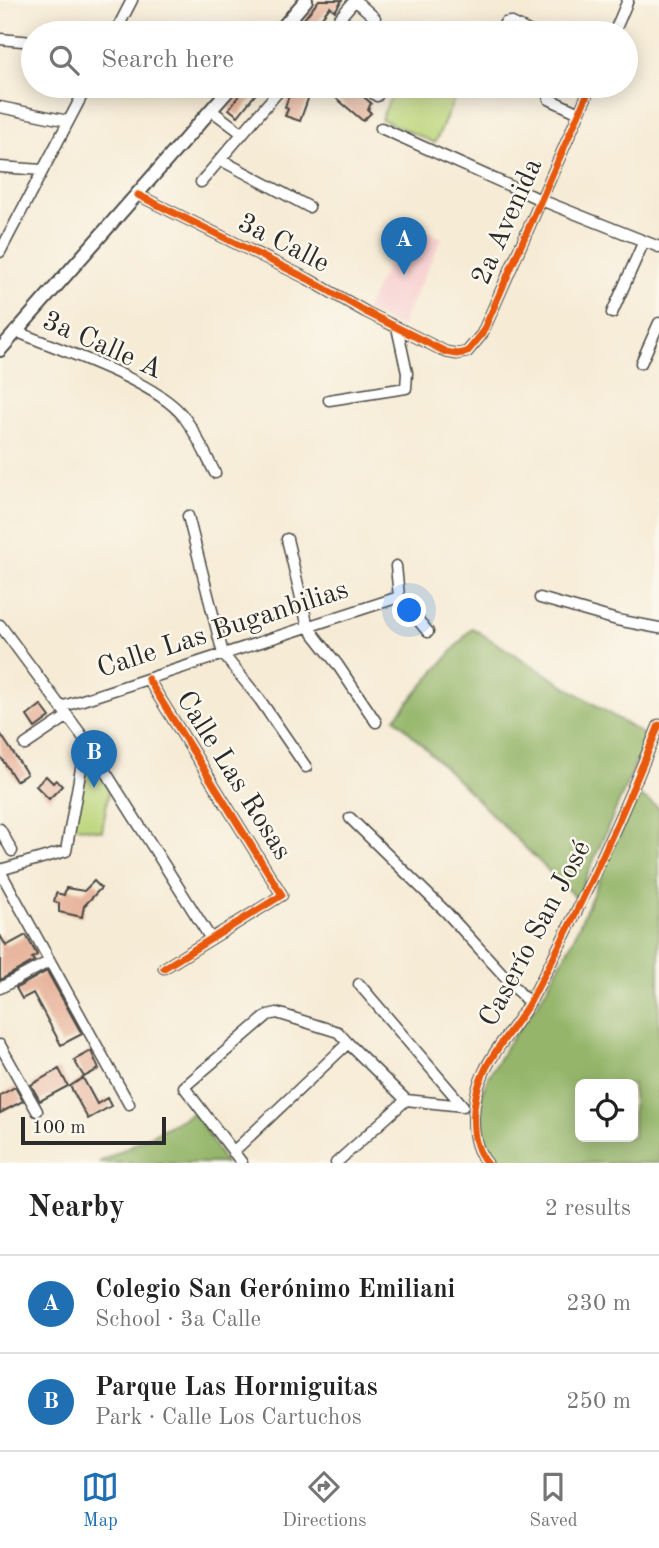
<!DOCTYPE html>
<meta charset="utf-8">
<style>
body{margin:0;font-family:"Old Standard TT",serif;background:#f2f2f2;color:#222}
.controls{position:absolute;right:21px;bottom:21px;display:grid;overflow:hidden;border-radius:10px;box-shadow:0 4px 18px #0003}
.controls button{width:63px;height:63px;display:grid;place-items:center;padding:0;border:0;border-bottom:2px solid #e0e0e0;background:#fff;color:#222;font:35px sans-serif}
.scale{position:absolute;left:21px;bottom:18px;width:145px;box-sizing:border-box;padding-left:7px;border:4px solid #2b2b2b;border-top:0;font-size:19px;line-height:24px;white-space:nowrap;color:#2b2b2b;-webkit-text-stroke:5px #fbf7ec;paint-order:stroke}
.you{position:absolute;left:410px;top:611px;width:24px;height:24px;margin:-18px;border:5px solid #fff;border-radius:50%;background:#1a73e8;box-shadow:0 0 0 10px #1a73e833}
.badge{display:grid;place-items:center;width:46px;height:46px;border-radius:50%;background:#1f6fb2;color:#fff;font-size:23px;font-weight:700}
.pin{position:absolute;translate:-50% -58px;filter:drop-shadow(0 2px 4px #0008)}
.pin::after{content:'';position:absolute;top:37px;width:24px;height:21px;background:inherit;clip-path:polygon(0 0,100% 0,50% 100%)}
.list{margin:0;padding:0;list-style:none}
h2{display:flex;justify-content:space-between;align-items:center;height:91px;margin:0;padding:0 28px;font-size:30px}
h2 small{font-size:23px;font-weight:400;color:#767676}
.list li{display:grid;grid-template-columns:46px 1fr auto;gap:21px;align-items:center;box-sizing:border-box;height:98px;padding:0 28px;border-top:2px solid #e0e0e0}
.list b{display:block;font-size:26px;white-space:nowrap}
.list p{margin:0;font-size:23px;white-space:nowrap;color:#767676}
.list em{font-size:23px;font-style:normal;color:#767676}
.icon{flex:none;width:38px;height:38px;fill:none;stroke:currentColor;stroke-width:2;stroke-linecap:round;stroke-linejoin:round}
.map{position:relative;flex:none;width:659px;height:1163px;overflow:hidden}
.search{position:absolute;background:#fff;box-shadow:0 4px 18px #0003;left:21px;right:21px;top:21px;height:77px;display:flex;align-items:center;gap:18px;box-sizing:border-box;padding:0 24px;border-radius:38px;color:#767676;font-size:26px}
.sheet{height:287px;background:#fff}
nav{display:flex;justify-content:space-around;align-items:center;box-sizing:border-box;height:98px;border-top:2px solid #e0e0e0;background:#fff;font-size:19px;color:#767676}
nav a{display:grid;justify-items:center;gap:4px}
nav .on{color:#1f6fb2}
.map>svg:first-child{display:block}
</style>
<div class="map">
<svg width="659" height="1163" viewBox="0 0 659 1163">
<rect width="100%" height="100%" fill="#fbf7ec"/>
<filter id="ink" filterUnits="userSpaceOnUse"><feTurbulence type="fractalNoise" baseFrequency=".0143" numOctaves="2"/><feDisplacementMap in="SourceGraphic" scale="14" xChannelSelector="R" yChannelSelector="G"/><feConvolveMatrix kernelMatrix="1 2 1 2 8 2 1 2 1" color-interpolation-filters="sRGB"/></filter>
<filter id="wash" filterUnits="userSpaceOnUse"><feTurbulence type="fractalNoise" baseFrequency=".00686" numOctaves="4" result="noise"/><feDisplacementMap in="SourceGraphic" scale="28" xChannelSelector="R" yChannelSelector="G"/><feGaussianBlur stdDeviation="1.57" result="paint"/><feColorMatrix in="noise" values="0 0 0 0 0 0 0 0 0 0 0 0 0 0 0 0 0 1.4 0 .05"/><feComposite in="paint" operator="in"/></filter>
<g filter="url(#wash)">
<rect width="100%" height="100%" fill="#f6ebd5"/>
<path fill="#f7cfd0" d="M408 222 442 238 400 327 365 311Z"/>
<path fill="#bcd57a" stroke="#748052" stroke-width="2" d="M396 86H460L435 143 381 119Z
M86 741 111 779 102 831 71 826Z"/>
<path fill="#95b66a" stroke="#60704a" stroke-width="2" fill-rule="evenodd" d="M472 628 647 737 577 899 395 718Z
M637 794 659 808V1163H497L482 1146 478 1105 488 1077 508 1044 539 1002 571 944ZM580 1084H633V1137H580Z
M195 1112 225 1163H98Z"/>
<g id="blocks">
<path fill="#e8b69e" d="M319 0H342L335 11 330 7 309 33H293Z
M246 86H262L238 116 229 109Z
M322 86H351L371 103 368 110 371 113 363 121Z
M294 91 309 96 300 121 285 116 288 109 285 107 290 93 293 95Z
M41 705 50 717 35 728 27 716Z
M0 733 27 774 16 781 0 756Z
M46 776 53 783 56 780 62 786 49 799 36 786Z
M94 881 101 888 84 906 82 917 59 912V903L54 902 56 893 64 895 66 888 84 891Z
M0 935 6 946 26 935 37 955 32 958 34 961 0 980Z
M47 971 82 1034 61 1045 33 993 22 999 16 988Z
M91 1051 99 1069 84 1077 74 1060Z
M59 1069 68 1086 40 1101 31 1085Z
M83 1078 97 1104 107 1098 111 1106 88 1119 70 1086Z
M15 1087 23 1101 0 1113V1095Z"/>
</g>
</g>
<g filter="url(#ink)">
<use href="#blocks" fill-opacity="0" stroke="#494844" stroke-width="2"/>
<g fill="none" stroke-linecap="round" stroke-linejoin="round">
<g stroke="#494844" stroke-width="13">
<path id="minor" d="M355 0 375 18
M115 33 132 0
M327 33 355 0
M500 33 505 23 510 22 533 33
M614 33 628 0
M0 39 33 42
M364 86 377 96
M549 99 579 113
M0 107 68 121
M211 110 243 134
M381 128 541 200 659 247
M221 160 309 207
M0 167 42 170
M201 182 283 86
M138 195 308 279 366 312 446 352 457 354 467 352 482 334 591 86
M0 252 87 86
M612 313 644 241
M15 331C58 349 156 381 183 416 196 432 205 454 215 473
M641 363 659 323
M329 400 406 388 407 373 397 327
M188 516 223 654 260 700 306 767
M287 539 308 627 337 664 376 722
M396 566 399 597
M399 597 428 632
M540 598 617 620 659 628
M0 625 86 741 211 939
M148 679 282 895 164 968
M61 707 399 597
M25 745 68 716
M350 818 446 912 529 1003
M0 829 12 851
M0 870 66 851 86 741
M0 871 129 1104
M359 984 463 1106
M0 988 50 961
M0 1045 37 1111
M406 1100 463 1106
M233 1152 348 1043 406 1100 336 1163
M242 1163 184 1087 268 1015 277 1013 338 1032 348 1043
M487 1163C467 1141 472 1097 484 1072 496 1046 517 1025 531 1000 579 911 621 819 659 725"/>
</g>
<g stroke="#494844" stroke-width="16">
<path id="tertiary" d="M278 33 306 0
M0 350 232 86"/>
</g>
<use href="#minor" stroke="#fff" stroke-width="10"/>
<use href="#tertiary" stroke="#fff" stroke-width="12"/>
<g stroke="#fbf7ec" stroke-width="11">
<path id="cycleway" d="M138 195 308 279 366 312 446 352 457 354 467 352 482 334 591 86
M148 679 282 895 164 968
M487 1163C467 1141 472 1097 484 1072 496 1046 517 1025 531 1000 579 911 621 819 659 725"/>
</g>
<use href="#cycleway" stroke="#e8590c" stroke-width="7"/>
</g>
</g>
<g text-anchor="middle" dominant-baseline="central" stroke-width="5" stroke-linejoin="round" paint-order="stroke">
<g font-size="28" fill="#2b2b2b" stroke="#fbf7ec">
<text transform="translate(508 222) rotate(-66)">2a Avenida</text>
<text transform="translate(283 244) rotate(27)">3a Calle</text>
<text transform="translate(102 346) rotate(24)">3a Calle A</text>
<text transform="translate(223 630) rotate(-18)">Calle Las Buganbilias</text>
<text transform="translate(233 776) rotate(58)">Calle Las Rosas</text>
<text transform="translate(536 934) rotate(-62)">Caserío San José</text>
</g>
</g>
</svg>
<div class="controls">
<button><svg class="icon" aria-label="locate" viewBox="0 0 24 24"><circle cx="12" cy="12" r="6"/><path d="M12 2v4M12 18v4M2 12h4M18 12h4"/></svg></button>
</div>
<div class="scale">100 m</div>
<div class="you"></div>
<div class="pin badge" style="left:404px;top:275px">A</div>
<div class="pin badge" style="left:94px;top:788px">B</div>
<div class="search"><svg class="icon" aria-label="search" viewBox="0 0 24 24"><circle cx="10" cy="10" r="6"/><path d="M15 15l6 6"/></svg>Search here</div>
</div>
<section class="sheet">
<h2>Nearby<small>2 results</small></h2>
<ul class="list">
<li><span class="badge">A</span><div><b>Colegio San Gerónimo Emiliani</b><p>School · 3a Calle</p></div><em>230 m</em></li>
<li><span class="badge">B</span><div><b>Parque Las Hormiguitas</b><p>Park · Calle Los Cartuchos</p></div><em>250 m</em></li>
</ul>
</section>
<nav>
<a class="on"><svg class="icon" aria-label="map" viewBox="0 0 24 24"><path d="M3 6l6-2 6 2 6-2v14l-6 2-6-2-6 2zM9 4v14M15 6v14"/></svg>Map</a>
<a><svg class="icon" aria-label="directions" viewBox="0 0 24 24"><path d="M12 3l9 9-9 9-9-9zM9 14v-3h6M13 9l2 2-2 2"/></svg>Directions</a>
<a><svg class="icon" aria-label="saved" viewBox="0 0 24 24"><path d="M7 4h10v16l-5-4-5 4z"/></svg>Saved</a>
</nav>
